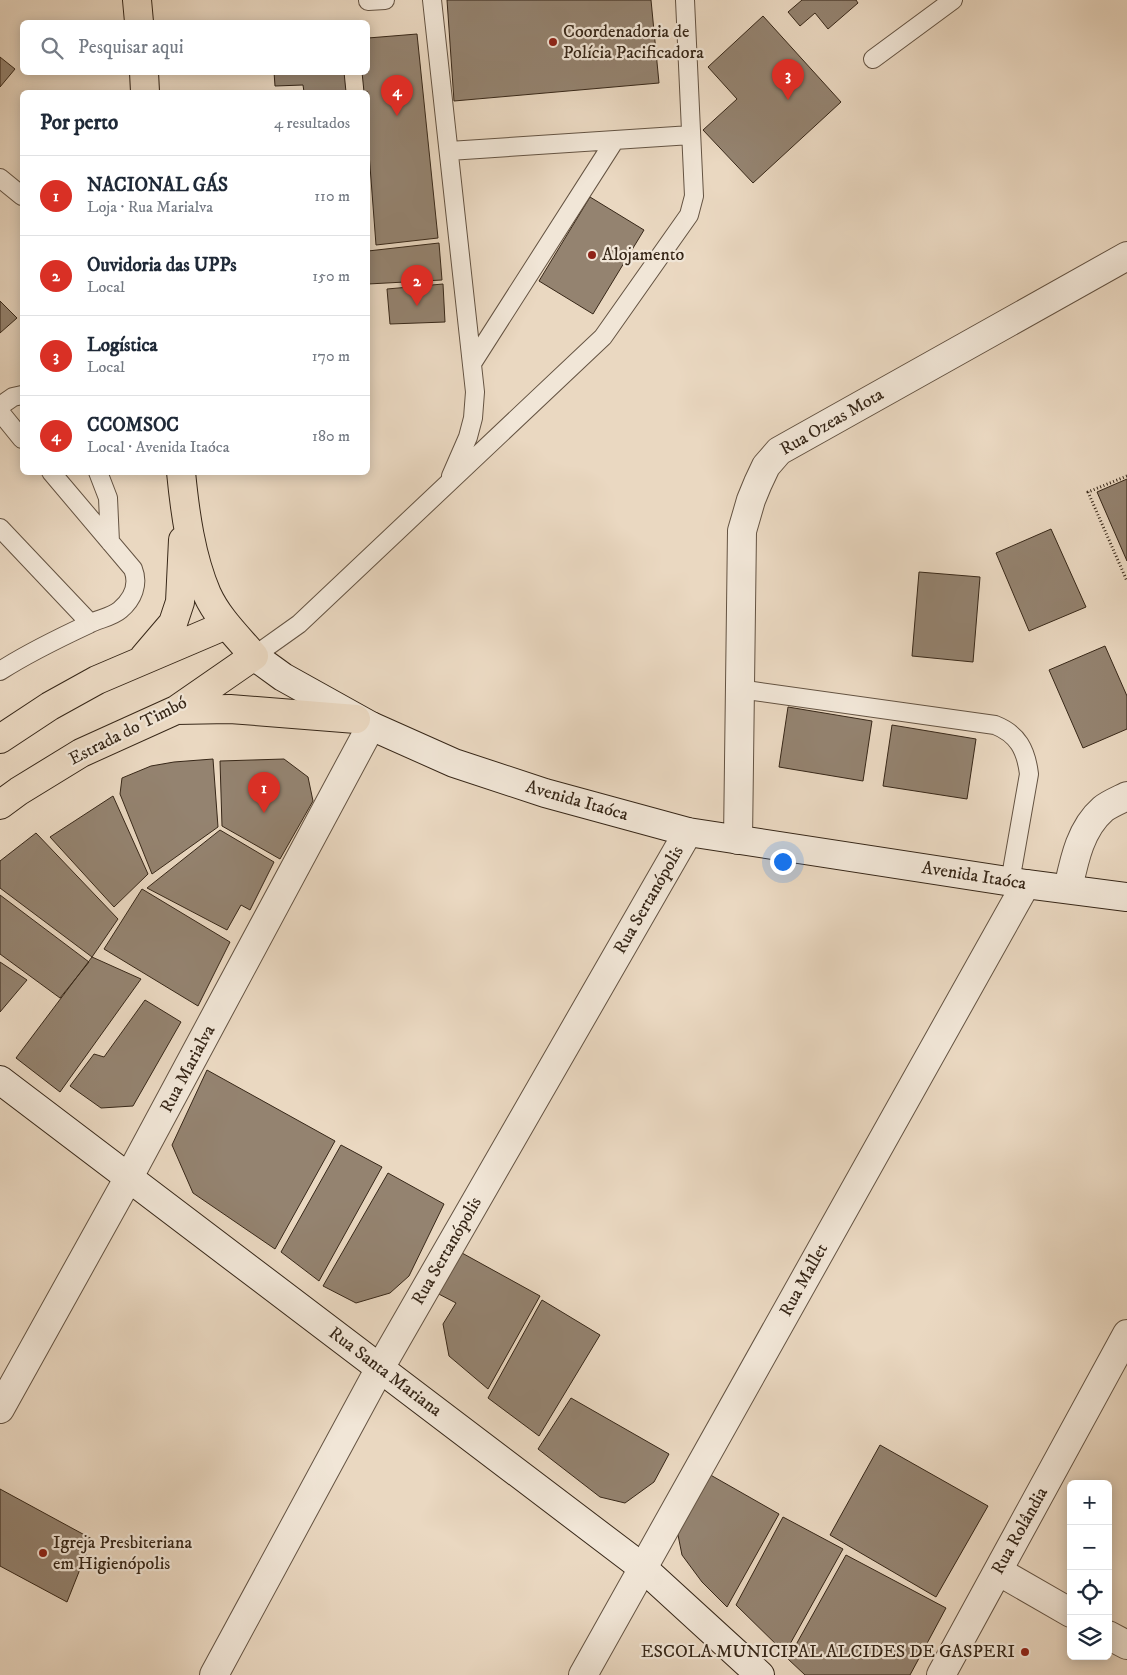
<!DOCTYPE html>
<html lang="pt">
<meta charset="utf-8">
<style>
body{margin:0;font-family:"IM FELL DW Pica",serif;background:#f2f2f3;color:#1f2937}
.controls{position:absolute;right:15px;bottom:15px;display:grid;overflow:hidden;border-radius:8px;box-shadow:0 2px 12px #0003}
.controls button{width:45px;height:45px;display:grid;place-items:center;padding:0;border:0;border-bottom:1px solid #e0e1e3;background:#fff;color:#1f2937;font:25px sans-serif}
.you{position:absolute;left:782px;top:861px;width:18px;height:18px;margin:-12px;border:4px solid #fff;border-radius:50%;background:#1a73e8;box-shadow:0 0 0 8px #1a73e833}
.badge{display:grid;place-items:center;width:32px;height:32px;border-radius:50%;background:#d93025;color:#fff;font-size:16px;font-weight:700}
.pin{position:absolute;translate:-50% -41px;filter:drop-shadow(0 1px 2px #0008)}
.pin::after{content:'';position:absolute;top:26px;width:18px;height:15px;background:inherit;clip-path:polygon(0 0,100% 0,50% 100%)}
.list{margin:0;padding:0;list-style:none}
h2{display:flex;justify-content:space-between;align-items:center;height:65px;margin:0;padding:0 20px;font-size:21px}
h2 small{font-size:16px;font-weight:400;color:#747a83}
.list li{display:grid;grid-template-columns:32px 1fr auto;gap:15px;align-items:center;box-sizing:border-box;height:80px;padding:0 20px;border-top:1px solid #e0e1e3}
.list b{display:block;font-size:19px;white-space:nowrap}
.list p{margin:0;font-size:16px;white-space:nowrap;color:#747a83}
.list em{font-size:16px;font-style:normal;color:#747a83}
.icon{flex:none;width:28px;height:28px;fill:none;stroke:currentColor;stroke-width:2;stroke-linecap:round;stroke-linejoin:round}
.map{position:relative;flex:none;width:1127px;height:1675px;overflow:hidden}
.search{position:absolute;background:#fff;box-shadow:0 2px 12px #0003;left:20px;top:20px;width:350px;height:55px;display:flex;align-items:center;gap:12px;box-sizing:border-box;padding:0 18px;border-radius:8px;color:#747a83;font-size:19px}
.panel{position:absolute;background:#fff;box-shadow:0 2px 12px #0003;left:20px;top:90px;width:350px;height:385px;border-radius:8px}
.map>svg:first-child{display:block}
</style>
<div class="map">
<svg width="1127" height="1675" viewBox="0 0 1127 1675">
<rect width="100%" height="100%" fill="#ead8c1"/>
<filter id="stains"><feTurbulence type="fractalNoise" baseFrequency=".004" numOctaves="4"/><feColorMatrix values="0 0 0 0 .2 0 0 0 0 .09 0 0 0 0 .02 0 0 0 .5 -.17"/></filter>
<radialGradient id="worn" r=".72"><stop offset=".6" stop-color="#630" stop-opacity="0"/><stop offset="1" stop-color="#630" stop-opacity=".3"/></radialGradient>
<path fill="#948370" stroke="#372718" d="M447 0H651L659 83 454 101Z
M802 0H856L858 3 828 29 815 13 800 26 788 12Z
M763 16 841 102 753 183 703 130 737 99 708 67Z
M417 34 438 238 376 245 368 140V92H364L362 72H368V38Z
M0 57 15 69 0 87Z
M274 72H344L346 92H304L303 85 275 86Z
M590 197 644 230 593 314 539 281Z
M439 243 442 280 368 284V251Z
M443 284 445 322 390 324 387 289Z
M0 301 17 318 0 333Z
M1127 479V561L1097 492Z
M1051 529 1086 607 1029 631 996 553Z
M919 572 980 577 973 662 912 656Z
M1105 646 1127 696V729L1083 748 1049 670Z
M788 707 872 721 863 781 779 767Z
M892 725 976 739 967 799 883 786Z
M213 759 218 827 152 874 120 794 122 778 151 766 174 762Z
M284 759 308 777 313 801 280 859 222 826 220 761Z
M113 796 148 874 114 907 50 837Z
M220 830 274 862 250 910 241 905 227 930 147 888Z
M36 833 118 919 92 957 0 888V861Z
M142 889 230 942 198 1006 104 949Z
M0 895 89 962 60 998 0 954Z
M92 957 141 979 60 1092 16 1058Z
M0 962 27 980 0 1012Z
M145 1000 181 1022 133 1106 101 1108 70 1086 94 1054 104 1057Z
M207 1070 335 1141 275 1249 193 1193 172 1145Z
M341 1145 382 1167 319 1281 281 1252Z
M388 1173 444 1204 409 1276 390 1293 356 1303 323 1286Z
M462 1253 540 1296 488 1389 449 1356 443 1324 456 1303 433 1291Z
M542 1300 600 1335 539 1436 488 1398Z
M571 1398 669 1454 654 1482 625 1503 600 1497 538 1449Z
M880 1445 988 1506 936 1597 830 1535Z
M707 1473 779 1514 727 1607 702 1582 682 1555 678 1535 684 1513Z
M0 1489 92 1539 67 1602 0 1566Z
M783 1517 843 1549 785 1653 736 1605Z
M846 1555 946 1608 910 1675H805L788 1659Z"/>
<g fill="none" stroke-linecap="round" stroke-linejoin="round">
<g stroke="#645342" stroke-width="20">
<path id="lane" d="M368 0V1L385 0
M432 0 475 392 473 418 468 437 451 476
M873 59 953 0
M449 151 691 135
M0 178 22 196
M473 362 615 140
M0 406 13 397 22 395
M0 412 22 439
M98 472 108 498 110 542
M0 528 90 623
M254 656 299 624 603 337 689 215 694 196 685 0
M0 671C28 653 59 638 89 624 98 619 112 617 120 610 133 599 139 584 133 569L51 472
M739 689 995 725C1018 734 1026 750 1029 774L1010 882"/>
</g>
<g stroke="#645342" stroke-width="30">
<path id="street" d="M738 840 742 531 751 500 758 483 766 466 779 451 1127 256
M1068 889C1074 861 1080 829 1103 809 1109 804 1119 800 1127 796
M0 1409 129 1177 371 726
M998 1571 1071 1613
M1108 1635 1127 1645
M214 1675 380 1368 688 832
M583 1675 1026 884
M941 1675 1127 1334"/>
</g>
<g stroke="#372718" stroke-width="30">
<path id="secondary" d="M254 656 283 677 371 726 454 763 545 793 688 832 1026 884 1127 897
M0 1080 643 1568 760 1675"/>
</g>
<g stroke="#372718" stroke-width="30">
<path id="primary" d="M137 0 139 22
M144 72 145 92
M144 657 173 623 180 602 183 540
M176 710 230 709 356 719
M0 739 50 706 97 680 226 625
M0 805 19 791 81 753 176 710 254 656C237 636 218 618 207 594 191 557 185 513 181 472"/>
</g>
<path stroke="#372718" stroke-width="3" stroke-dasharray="1 2.5" stroke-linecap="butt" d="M1127 476 1088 492 1127 581"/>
<use href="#lane" stroke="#f1e6d7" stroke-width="18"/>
<use href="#street" stroke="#f1e6d7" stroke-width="28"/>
<use href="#secondary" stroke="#f1e6d7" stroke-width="28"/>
<use href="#primary" stroke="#ead8c1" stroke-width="28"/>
</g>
<g fill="#8f2418" stroke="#f1e6d7" stroke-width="2">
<circle cx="553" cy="42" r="5"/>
<circle cx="592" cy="255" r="5"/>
<circle cx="43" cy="1553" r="5"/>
<circle cx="1025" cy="1652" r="5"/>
</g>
<g text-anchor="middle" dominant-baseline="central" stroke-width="4.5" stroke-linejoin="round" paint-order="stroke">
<g font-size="18" fill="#372718" stroke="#f1e6d7" text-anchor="start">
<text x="563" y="32">Coordenadoria de<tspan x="563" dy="21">Polícia Pacificadora</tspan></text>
<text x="602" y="255">Alojamento</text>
<text x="53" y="1543">Igreja Presbiteriana<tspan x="53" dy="21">em Higienópolis</tspan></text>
<text x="1015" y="1652" text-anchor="end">ESCOLA MUNICIPAL ALCIDES DE GASPERI</text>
</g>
<g font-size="18" fill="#372718" stroke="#f1e6d7">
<text transform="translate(832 422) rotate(-30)">Rua Ozeas Mota</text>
<text transform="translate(128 731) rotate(-27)">Estrada do Timbó</text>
<text transform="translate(577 801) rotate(16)">Avenida Itaóca</text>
<text transform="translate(974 876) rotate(9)">Avenida Itaóca</text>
<text transform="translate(649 900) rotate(-60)">Rua Sertanópolis</text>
<text transform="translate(188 1069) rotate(-62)">Rua Marialva</text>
<text transform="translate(447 1251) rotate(-60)">Rua Sertanópolis</text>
<text transform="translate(804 1280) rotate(-61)">Rua Mallet</text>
<text transform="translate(385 1372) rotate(37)">Rua Santa Mariana</text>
<text transform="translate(1020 1531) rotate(-61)">Rua Rolândia</text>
</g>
</g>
<rect width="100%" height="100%" filter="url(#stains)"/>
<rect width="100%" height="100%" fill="url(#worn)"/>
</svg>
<div class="controls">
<button>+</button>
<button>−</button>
<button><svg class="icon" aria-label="locate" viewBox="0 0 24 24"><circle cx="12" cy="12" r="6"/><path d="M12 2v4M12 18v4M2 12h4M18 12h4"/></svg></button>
<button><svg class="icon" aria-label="layers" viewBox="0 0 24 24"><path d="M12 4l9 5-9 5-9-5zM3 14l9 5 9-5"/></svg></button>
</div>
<div class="you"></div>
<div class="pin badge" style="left:264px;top:813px">1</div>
<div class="pin badge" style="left:417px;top:306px">2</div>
<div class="pin badge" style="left:788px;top:100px">3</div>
<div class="pin badge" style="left:397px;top:116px">4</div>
<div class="search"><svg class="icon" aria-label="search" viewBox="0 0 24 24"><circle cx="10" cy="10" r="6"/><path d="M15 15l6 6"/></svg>Pesquisar aqui</div>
<section class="panel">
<h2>Por perto<small>4 resultados</small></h2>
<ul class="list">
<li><span class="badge">1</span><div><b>NACIONAL GÁS</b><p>Loja · Rua Marialva</p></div><em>110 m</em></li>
<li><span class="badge">2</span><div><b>Ouvidoria das UPPs</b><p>Local</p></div><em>150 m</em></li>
<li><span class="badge">3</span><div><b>Logística</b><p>Local</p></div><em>170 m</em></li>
<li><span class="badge">4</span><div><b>CCOMSOC</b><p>Local · Avenida Itaóca</p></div><em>180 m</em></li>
</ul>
</section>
</div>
